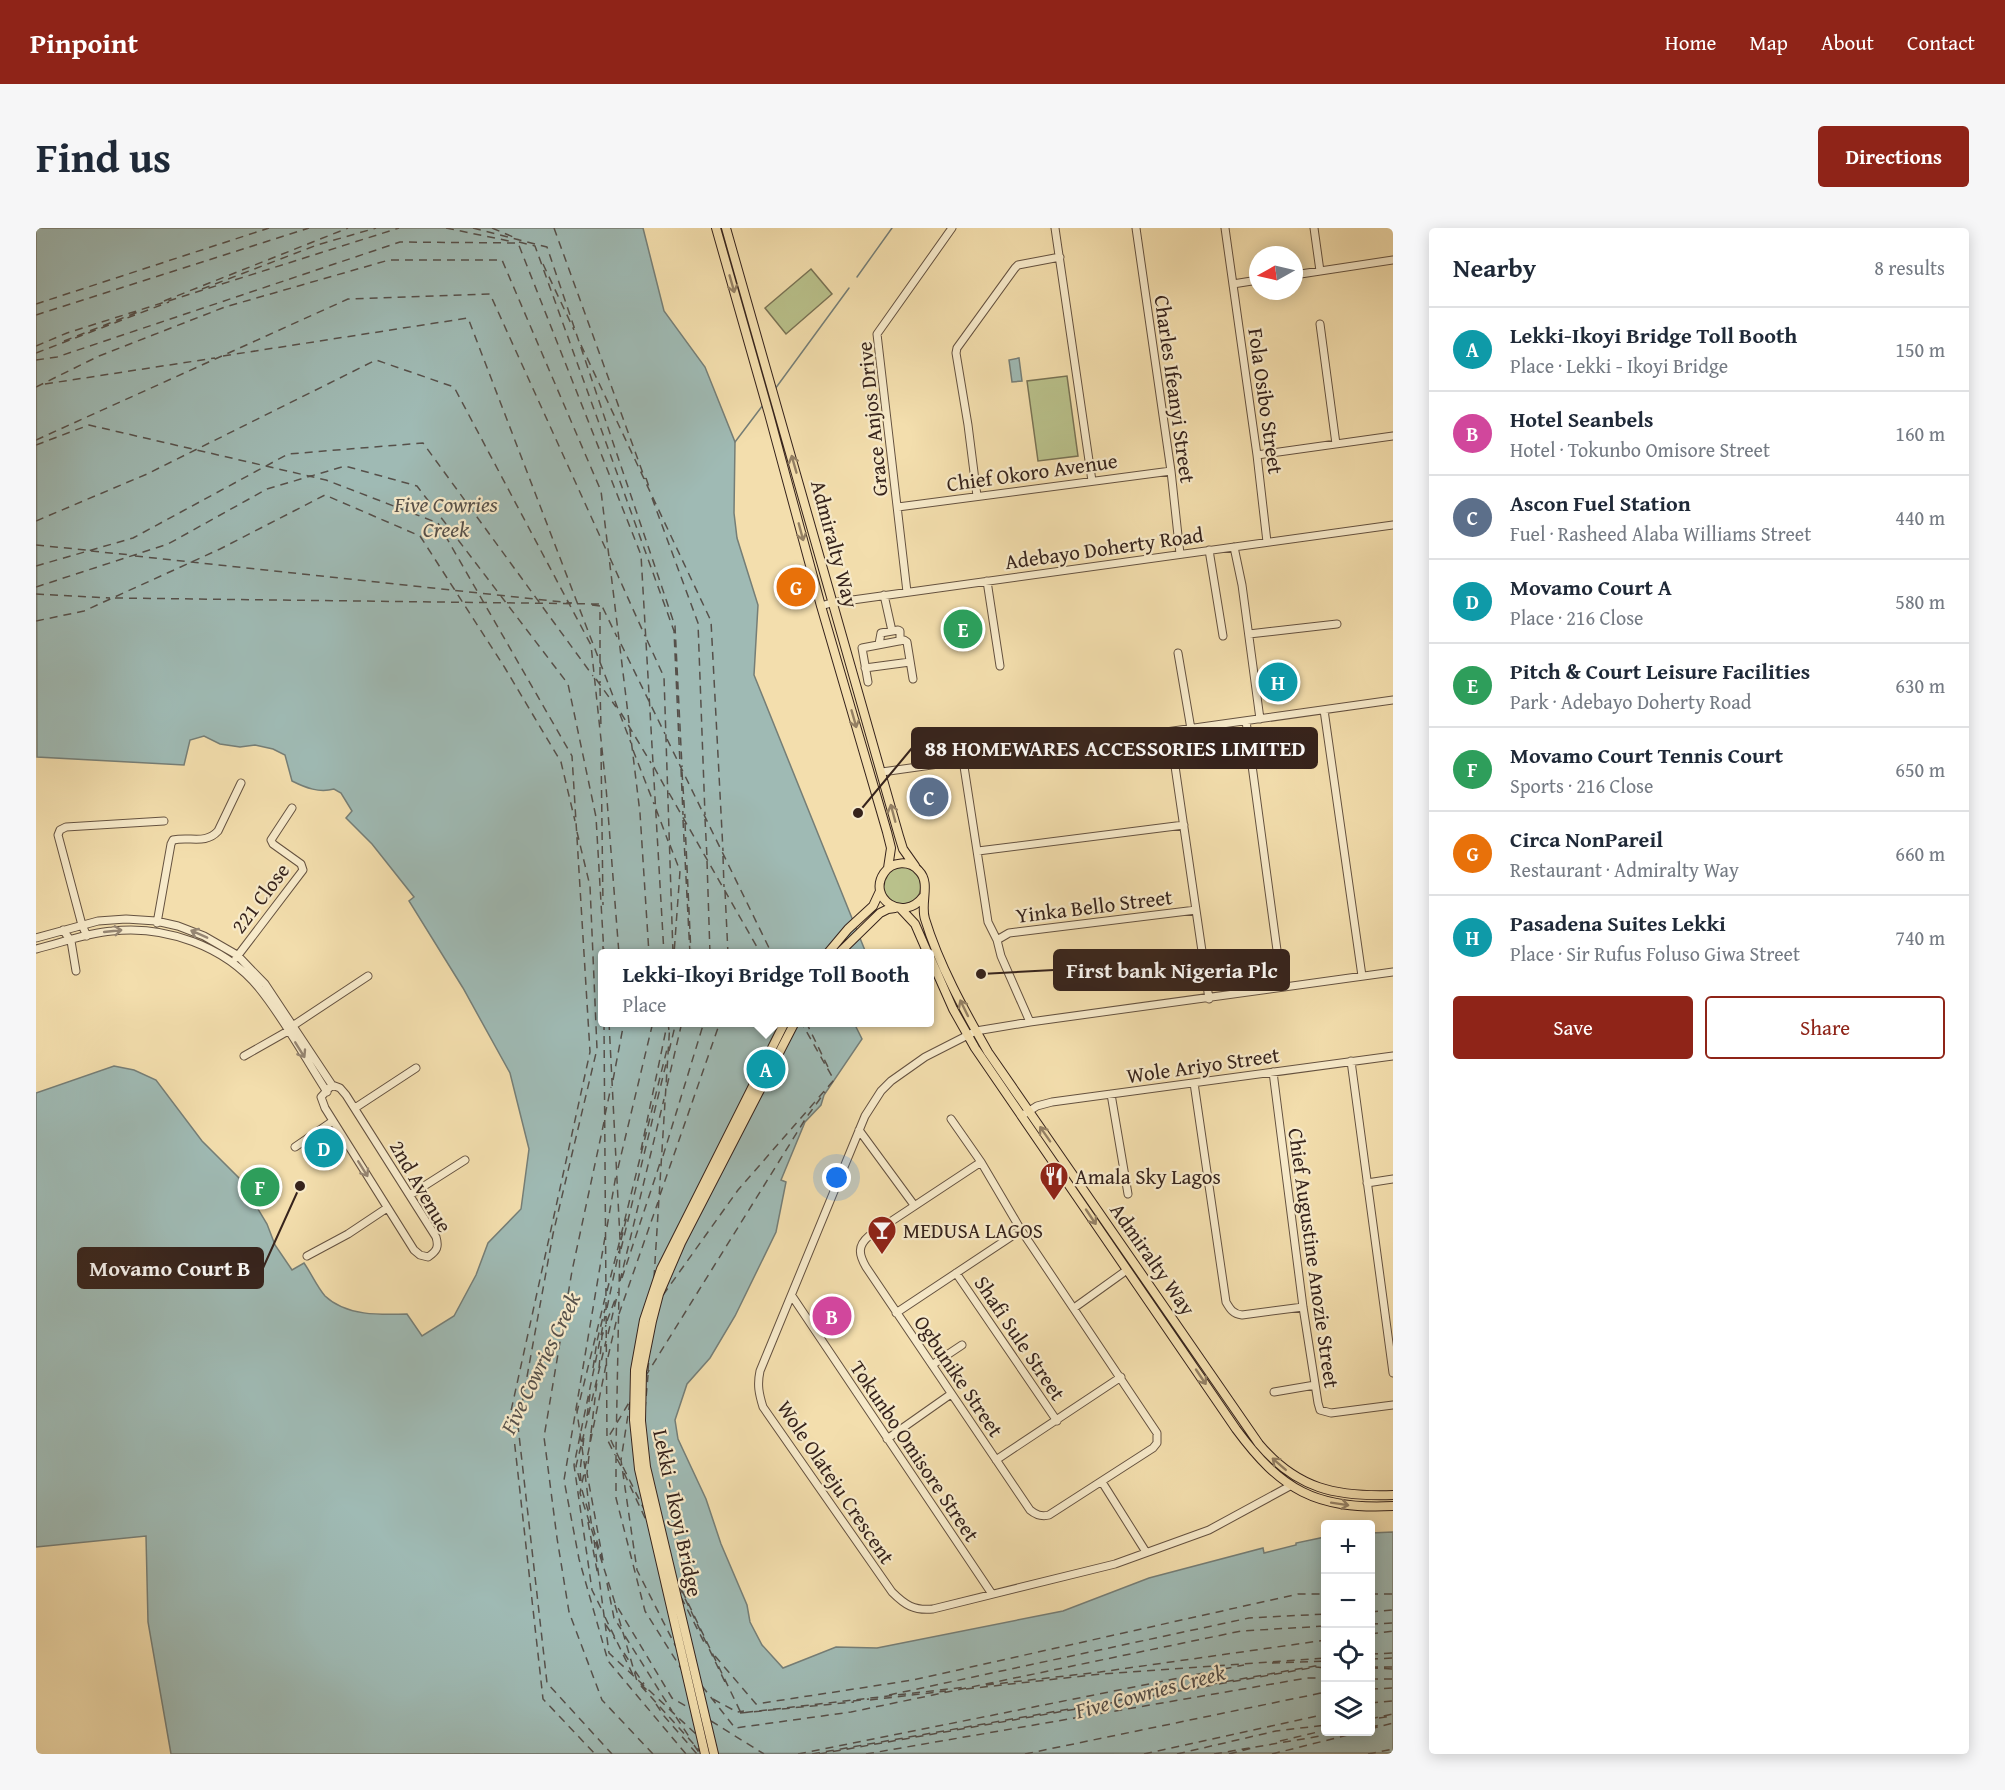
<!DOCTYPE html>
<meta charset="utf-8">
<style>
body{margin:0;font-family:"Gentium Book Plus",serif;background:#f6f6f7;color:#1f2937}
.controls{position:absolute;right:18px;bottom:18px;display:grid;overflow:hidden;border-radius:6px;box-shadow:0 3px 15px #0003}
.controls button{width:54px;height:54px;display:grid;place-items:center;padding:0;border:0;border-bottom:2px solid #e0e1e3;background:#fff;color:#1f2937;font:30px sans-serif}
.compass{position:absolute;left:1213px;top:18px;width:54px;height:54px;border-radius:50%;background:#fff;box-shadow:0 3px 15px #0003;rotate:262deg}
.you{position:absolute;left:801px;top:950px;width:21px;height:21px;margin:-15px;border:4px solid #fff;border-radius:50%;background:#1a73e8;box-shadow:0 0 0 9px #1a73e833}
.badge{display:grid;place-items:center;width:39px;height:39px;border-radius:50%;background:#8f2418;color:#fff;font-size:20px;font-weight:700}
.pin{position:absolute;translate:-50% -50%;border:3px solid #fff;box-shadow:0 2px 6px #0006}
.popup{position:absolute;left:562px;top:721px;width:336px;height:78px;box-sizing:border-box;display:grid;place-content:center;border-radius:6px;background:#fff;filter:drop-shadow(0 2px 4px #0005);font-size:20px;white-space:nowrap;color:#747a83}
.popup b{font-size:22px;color:#1f2937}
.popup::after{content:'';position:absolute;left:50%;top:100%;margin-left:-12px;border:12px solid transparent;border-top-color:#fff}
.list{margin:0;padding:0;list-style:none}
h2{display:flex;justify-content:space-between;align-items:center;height:78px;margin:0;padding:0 24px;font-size:26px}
h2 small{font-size:20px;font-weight:400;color:#747a83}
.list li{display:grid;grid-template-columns:39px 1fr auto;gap:18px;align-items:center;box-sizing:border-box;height:84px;padding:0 24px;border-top:2px solid #e0e1e3}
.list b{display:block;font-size:22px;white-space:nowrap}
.list p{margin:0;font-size:20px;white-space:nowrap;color:#747a83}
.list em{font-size:20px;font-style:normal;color:#747a83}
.actions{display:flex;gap:12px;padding:18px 24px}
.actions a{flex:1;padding:14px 0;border:2px solid #8f2418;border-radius:6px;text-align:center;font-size:21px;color:#8f2418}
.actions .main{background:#8f2418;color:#fff}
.icon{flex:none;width:33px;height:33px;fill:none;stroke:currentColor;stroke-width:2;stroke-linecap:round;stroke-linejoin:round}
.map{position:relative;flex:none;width:1357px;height:1526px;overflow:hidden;border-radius:6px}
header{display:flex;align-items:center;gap:36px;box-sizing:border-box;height:84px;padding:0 30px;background:#8f2418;color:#fff}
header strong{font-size:28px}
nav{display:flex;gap:33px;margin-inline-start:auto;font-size:21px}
.intro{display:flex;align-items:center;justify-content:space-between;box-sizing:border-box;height:144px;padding:0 36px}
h1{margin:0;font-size:42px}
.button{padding:15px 27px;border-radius:6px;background:#8f2418;color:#fff;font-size:21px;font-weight:700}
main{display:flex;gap:36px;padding:0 36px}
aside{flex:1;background:#fff;border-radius:6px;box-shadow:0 3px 15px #0003}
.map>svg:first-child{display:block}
</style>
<header>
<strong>Pinpoint</strong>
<nav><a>Home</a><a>Map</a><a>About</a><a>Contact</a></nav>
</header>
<div class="intro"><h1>Find us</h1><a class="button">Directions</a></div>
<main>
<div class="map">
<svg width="1357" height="1526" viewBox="0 0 1357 1526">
<rect width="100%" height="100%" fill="#f3dead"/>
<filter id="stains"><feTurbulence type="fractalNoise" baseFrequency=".00333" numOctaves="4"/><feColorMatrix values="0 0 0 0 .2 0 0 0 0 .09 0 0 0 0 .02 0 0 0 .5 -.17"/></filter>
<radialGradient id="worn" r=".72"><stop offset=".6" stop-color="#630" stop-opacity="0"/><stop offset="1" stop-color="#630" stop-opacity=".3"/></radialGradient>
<path fill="#b9c18b" stroke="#787254" stroke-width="1.5" d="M775 41 796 66 750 106 729 80Z
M1031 148 1042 228 1002 233 991 153Z
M932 391 934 411 922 412 920 392Z
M847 658a19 19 0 1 1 38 0a19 19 0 1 1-38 0Z
M224 944 237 966 223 974 210 952Z"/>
<path fill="#9fbab4" stroke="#757e77" stroke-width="1.5" d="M0 0H607L628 83 669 139 699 214 698 285 701 310 722 377 718 447 830 725 566 726V794L818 795 826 811 788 867 785 877 769 894 745 952 750 954 740 1004 699 1088 674 1130 651 1156 639 1192 642 1211 670 1271 685 1316 711 1377 714 1394 726 1417 747 1440 800 1419 841 1420 1027 1383 1113 1350 1227 1320 1228 1325 1260 1317V1315L1289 1309 1290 1504H1334L1335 1305 1357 1304V1525L135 1526 112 1394 110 1308 0 1319V865L78 838 98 842 120 852 166 913 204 951 231 996 239 1017 256 1042 268 1035C275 1045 281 1059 289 1068 310 1088 344 1087 371 1086L386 1108 418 1088 440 1047 452 1015 485 981 493 921 474 845 427 760 373 673 378 669 336 616 310 590 316 583 305 565 298 561C283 565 270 560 256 553L249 527 237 521 219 517 204 519 184 516 168 508 154 512 148 537 1 529Z
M983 130 986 153 976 154 973 132Z"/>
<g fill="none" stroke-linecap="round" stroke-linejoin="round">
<path stroke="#757e77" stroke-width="1.5" d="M821 49 856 0
M739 161 813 60
M699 214 727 177"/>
<path stroke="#56504a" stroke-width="1.5" stroke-dasharray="8 6" stroke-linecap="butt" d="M410 0 478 14
M437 0 511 19 639 398 646 539
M456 0 482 11
M518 0 609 251
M483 14 499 18 638 403 644 536
M507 36 538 102
M166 61 281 17 340 0
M128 73 312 0
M0 76 233 0
M0 87 273 0
M28 113 102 84
M545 117 675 393 687 623
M0 118 31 105 363 0
M0 125 133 74
M187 128 432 90 595 515
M0 132 21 129 364 14 482 15 605 327 628 726
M9 156 179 130
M0 159 63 128 189 79 353 32H466L565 263 604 585 613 726
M0 212 312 71 454 66 572 326
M0 217 53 197 290 252 402 295 536 528 554 824 475 1183 507 1471 559 1526
M610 250 613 259
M616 270 662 395 669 587
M0 293 111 246 340 132 418 159 555 417 570 559 583 726
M0 317 50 322
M55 323 95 327
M99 328 536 375
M574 330 609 408
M0 338 97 310 252 226 387 215 557 448
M0 359 132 316 231 261 309 238 381 258 532 456 560 589 568 726
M0 366 74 370
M79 370 565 376 581 409
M556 377 564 378V434
M0 393 48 383 184 321 289 267 384 308 469 440 525 534 539 593
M611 412 628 449 637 726
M585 416 629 506
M564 439V455
M560 451 580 479
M564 460 565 500
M585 485 615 535
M631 511 736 726
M565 520 567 677
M597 522 618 576
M618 539 630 561
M645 541 647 587
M646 544 649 590
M633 565 725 726
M620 581 632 613
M669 591 671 629
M647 592 654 726
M649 595 655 726
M541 604 554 658 561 821 517 1006 482 1198 511 1455 576 1526
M634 617 644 643 638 726
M687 628 688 659
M671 633 674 726
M689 663 692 726
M567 718V726
M568 794 571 1211 579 1227
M573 794 584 1011 580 1222
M632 794 633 803
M770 794 792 839
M633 823 640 794
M577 852 588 794
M631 858 646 794
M569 887 575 859
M568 894 536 1043 508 1209 521 1310 533 1384 566 1472 617 1526
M605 922 631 797
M627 928 668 794
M582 940 617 794
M624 967 684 794
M571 999 580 947
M585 1007 632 817
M569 1009 528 1252 543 1331 572 1433 650 1526
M585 1012 591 988
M585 1021 630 836
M586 1050 624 935
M618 1050 634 794
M584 1053 628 871
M571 1063 584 1012
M627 1067 702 962 798 852 765 794
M571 1080 583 1023
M583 1086 622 974
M571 1093 580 1069
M572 1106 582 1064
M572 1129 581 1090
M570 1137 544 1265 579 1375 636 1470 655 1481
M557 1140 561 1113 569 1081
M563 1140 566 1108 570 1097
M612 1143 613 1129
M609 1149 770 890 789 864
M594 1174 585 1232 601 1342 640 1419
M609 1182 612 1147
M551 1188 554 1166
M545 1203 569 1088
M555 1205 561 1153
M544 1208 538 1237 556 1362 566 1382
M546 1214 570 1113
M554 1214 555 1204
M545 1218 540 1238 545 1257
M547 1218 548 1208
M580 1227V1270L609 1383 646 1442
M553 1228 551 1245 568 1338
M581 1231 586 1240
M584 1232 573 1208 594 1173
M587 1239 609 1283
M549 1241 541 1184 569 1070
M588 1245 610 1292
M549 1246 556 1301
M545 1253 544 1243 546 1226
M546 1262 554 1289
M552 1294 562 1348
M557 1299 566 1332
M558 1312 573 1425 661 1507
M640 1350 705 1485 930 1459
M571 1355 578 1390 585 1401
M643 1358 689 1454
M1334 1366H1357
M645 1369 670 1418
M579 1377 601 1453 612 1463
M1334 1384 1357 1382
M569 1389 597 1447
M1334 1396 1357 1395
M570 1397 579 1411
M1334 1406 1357 1403
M589 1408 636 1483
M588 1425 595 1436
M1334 1426 1357 1425
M679 1428 720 1476 877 1452 1262 1366H1290
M1334 1431 1357 1430
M1236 1435 1290 1433
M1334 1439H1357
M1334 1440 1357 1441
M599 1443 608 1456
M1334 1451H1357
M950 1457 1064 1444 1290 1412
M605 1458 664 1523
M666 1458 699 1500 815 1484 1205 1403 1290 1398
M930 1461 1065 1446 1290 1430
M1334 1461 1357 1460
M853 1467 1213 1390 1290 1386
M677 1471 701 1484 708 1483
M834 1472 910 1463
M817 1473 833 1471
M1334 1475 1357 1473
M620 1476 628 1488 661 1526
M704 1485 818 1474
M640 1489 654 1510
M1343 1490 1357 1488
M1334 1491 1357 1486
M675 1493 728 1526
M1334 1499 1344 1497
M1334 1501 1357 1495
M1244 1513 1290 1502
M658 1517 664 1526
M762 1526 1208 1437
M776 1526 1279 1438H1290
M783 1526 1280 1439 1290 1440
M830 1526 1271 1450H1290
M989 1526 1290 1464
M1108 1526 1290 1486
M1141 1526 1240 1503 1290 1497
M1178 1526 1308 1504
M1193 1526 1216 1520
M1236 1526 1324 1504
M1332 1526 1357 1521"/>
<g stroke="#655240" stroke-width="9">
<path id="minor" d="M1019 0 1056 253
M1100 0 1135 243 1144 326
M1189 0 1221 227 1231 314
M1278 0 1284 43
M1258 47 1357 32
M1197 56 1222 52
M1284 96 1300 216
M1221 227 1357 208
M941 268 932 197 920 125 921 120 979 40 982 37 1024 29
M862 279 1135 243
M1198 319 1206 357 1224 491
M1173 322 1187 408
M951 353 964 438
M871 364 841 106 916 0
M848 367 856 403
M785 378 795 375 1357 297
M1213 406 1301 396
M843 416 845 405 862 402 864 403V413
M1142 425 1155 501
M829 440 874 434
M832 454 826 420 868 412 871 414 877 451
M1288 482 1326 748
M1210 493 1246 759
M1134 504 1173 771
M927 532 952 694 961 712 965 728 994 794
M846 544 1357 472
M942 623 1148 597
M121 695 135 616 137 612C154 608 169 617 182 603L205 555
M27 702 35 713 40 743
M51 708 46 697 22 607 24 602 30 599 128 593
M0 710 62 693 90 691 120 693 142 698 168 708 201 727 229 756 296 857 304 860 310 867 400 1009C403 1019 401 1023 392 1029L384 1027 378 1022 289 880 285 869 296 857
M961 712 973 705 1160 682
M0 721C25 715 50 705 76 703 129 697 189 718 223 760 249 792 269 830 291 864
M200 730 267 642 265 636 237 616 235 612 256 580
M208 828 252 803 258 797 332 748
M1315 833 1357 1145
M1237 844 1267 1079 1282 1175 1284 1182 1295 1185 1357 1177
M1158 855 1190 1074C1194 1081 1197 1086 1206 1087L1267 1079
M1075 866 1092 966
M319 880 380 840
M990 885 1001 878 1016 874 1357 828
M915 891 945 934
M823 902 878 977
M259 919 297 893
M945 934 985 1002 1121 1205V1215L1117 1220 1013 1287C1005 1289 1000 1287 994 1282L830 1039C823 1027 821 1018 833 1008Z
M1331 955 1357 951
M374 967 429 932
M271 1028 312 1006 351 980
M920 1045 1021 1193
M756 1068 956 1366
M1038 1080 1091 1042
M860 1085 985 1002
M896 1137 926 1117
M1238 1164 1279 1157
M851 1211 915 1166
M960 1232 1085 1149
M1066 1254 1110 1324
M1254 1258 1173 1302 1079 1336 897 1381C878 1383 869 1377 856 1364L727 1179C723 1166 721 1157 724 1143L829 888 845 863 855 853 889 829 940 803 994 794 1357 744"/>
</g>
<g stroke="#36231c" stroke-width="10">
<path id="major" d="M680 0 733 186 785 378 851 604 855 620 852 640
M690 0 863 608 867 621 879 638
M887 669C867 695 831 670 848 645 856 633 874 632 883 643 895 655 884 675 889 691 903 737 928 782 952 824L1223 1216C1261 1261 1300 1269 1357 1267
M865 681 879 696 892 726
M791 726 812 701 837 678 844 663
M802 726 844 685 852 681 859 680
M894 729 917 781 939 820 1200 1201C1245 1262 1280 1282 1357 1278
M669 1526 603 1241 598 1192 599 1142 608 1092 625 1041 749 794
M678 1526 610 1239 605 1193 606 1143 616 1093 623 1066 645 1015 759 794"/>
</g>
<use href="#minor" stroke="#f7eaca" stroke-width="7"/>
<use href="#major" stroke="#f3dead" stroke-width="8"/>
</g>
<defs><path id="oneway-shaft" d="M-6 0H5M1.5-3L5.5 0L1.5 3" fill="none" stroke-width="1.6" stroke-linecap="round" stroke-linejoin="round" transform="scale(1.5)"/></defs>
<g stroke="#948064">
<use href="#oneway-shaft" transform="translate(696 56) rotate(74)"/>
<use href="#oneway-shaft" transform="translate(758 236) rotate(-106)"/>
<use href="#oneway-shaft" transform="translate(765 304) rotate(75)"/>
<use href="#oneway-shaft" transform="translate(818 491) rotate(74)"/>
<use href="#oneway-shaft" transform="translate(857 585) rotate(-105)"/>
<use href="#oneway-shaft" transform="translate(928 780) rotate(-116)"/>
<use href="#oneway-shaft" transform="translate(1009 906) rotate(-125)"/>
<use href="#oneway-shaft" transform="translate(1055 989) rotate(56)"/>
<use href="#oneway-shaft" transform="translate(1165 1149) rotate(56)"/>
<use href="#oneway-shaft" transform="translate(1243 1236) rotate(-139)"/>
<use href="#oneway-shaft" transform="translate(1304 1276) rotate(9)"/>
</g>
<g stroke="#968673">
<use href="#oneway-shaft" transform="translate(77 703) rotate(-6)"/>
<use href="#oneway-shaft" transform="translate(163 706) rotate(-156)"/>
<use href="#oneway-shaft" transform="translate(264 822) rotate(58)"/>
<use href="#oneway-shaft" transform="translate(327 941) rotate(58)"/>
</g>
<defs>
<g id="restaurant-pin" transform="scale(1.5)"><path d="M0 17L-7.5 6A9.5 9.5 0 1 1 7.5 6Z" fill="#8f2418" stroke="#f7eaca"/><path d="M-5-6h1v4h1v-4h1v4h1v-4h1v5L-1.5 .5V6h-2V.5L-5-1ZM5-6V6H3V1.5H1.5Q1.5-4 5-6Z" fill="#fff"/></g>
<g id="bar-pin" transform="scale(1.5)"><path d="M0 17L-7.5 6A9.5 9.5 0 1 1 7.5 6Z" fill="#8f2418" stroke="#f7eaca"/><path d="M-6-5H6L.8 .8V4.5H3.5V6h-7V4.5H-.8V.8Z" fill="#fff"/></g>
</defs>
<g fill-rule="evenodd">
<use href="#restaurant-pin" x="1018" y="948"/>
<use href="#bar-pin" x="846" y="1002"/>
</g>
<g text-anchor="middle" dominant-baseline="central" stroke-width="4.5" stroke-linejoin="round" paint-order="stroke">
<g font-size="21" fill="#36231c" stroke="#f7eaca">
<text transform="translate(1139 161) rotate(82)">Charles Ifeanyi Street</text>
<text transform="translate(1230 173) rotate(82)">Fola Osibo Street</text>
<text transform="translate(836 191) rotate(-96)">Grace Anjos Drive</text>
<text transform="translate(996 244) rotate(-8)">Chief Okoro Avenue</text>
<text transform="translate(799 316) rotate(75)">Admiralty Way</text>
<text transform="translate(1068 320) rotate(-8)">Adebayo Doherty Road</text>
<text transform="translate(224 670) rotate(-53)">221 Close</text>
<text transform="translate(1058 678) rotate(-7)">Yinka Bello Street</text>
<text transform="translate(1167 837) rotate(-8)">Wole Ariyo Street</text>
<text transform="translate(385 958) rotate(60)">2nd Avenue</text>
<text transform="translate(1278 1030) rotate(82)">Chief Augustine Anozie Street</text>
<text transform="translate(1117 1031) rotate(55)">Admiralty Way</text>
<text transform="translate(984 1110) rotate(56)">Shafi Sule Street</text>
<text transform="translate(923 1148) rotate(56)">Ogbunike Street</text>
<text transform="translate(879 1223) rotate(56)">Tokunbo Omisore Street</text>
<text transform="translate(800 1254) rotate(56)">Wole Olateju Crescent</text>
<text transform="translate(642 1285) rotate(78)">Lekki - Ikoyi Bridge</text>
</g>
<g font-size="21" fill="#36231c" stroke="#f7eaca" text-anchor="start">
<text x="1039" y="948">Amala Sky Lagos</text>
<text x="867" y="1002">MEDUSA LAGOS</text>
</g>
<g font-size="22" font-style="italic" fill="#56504a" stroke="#f7eaca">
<text x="410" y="276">Five Cowries<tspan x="410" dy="25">Creek</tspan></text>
<text transform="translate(504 1135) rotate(-64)">Five Cowries Creek</text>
<text transform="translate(1114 1463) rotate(-15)">Five Cowries Creek</text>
</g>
</g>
<path fill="none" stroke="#36231c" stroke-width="2" d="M822 585L876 520M945 746L1018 742M264 958L227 1040"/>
<g fill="#36231c" stroke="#f7eaca" stroke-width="2">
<circle cx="822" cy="585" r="6"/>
<circle cx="945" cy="746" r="6"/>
<circle cx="264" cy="958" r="6"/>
</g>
<g fill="#36231c" stroke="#36231c" stroke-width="2">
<rect x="876" y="500" width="405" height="40" rx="6"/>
<rect x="1018" y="722" width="235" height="40" rx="6"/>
<rect x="42" y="1020" width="185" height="40" rx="6"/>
</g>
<g font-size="22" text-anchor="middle" font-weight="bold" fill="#fff">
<text x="1079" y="528">88 HOMEWARES ACCESSORIES LIMITED</text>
<text x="1136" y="750">First bank Nigeria Plc</text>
<text x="134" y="1048">Movamo Court B</text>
</g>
<rect width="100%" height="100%" filter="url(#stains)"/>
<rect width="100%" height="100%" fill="url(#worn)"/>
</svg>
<div class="controls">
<button>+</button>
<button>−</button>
<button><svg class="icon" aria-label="locate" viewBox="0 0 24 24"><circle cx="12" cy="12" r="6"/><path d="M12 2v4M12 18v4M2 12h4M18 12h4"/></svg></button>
<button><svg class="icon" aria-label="layers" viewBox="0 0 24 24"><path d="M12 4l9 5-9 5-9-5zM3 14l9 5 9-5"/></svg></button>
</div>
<svg class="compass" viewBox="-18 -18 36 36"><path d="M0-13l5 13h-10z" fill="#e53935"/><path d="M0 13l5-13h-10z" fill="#747a83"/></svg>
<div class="you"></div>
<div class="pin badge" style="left:730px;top:841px;background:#0f9aa8">A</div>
<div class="popup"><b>Lekki-Ikoyi Bridge Toll Booth</b>Place</div>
<div class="pin badge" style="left:796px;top:1088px;background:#d1479c">B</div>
<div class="pin badge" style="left:893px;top:569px;background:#5c6f8a">C</div>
<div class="pin badge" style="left:288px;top:920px;background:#0f9aa8">D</div>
<div class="pin badge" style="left:927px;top:401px;background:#2e9e5b">E</div>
<div class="pin badge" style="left:224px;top:959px;background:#2e9e5b">F</div>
<div class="pin badge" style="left:760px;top:359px;background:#e8710a">G</div>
<div class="pin badge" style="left:1242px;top:454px;background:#0f9aa8">H</div>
</div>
<aside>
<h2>Nearby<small>8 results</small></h2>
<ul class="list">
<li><span class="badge" style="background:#0f9aa8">A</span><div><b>Lekki-Ikoyi Bridge Toll Booth</b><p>Place · Lekki - Ikoyi Bridge</p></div><em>150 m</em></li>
<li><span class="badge" style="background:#d1479c">B</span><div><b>Hotel Seanbels</b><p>Hotel · Tokunbo Omisore Street</p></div><em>160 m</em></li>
<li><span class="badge" style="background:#5c6f8a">C</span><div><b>Ascon Fuel Station</b><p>Fuel · Rasheed Alaba Williams Street</p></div><em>440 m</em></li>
<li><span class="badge" style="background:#0f9aa8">D</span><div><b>Movamo Court A</b><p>Place · 216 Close</p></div><em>580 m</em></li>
<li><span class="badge" style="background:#2e9e5b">E</span><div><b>Pitch &amp; Court Leisure Facilities</b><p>Park · Adebayo Doherty Road</p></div><em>630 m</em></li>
<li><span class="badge" style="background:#2e9e5b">F</span><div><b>Movamo Court Tennis Court</b><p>Sports · 216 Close</p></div><em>650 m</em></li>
<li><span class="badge" style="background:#e8710a">G</span><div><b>Circa NonPareil</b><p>Restaurant · Admiralty Way</p></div><em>660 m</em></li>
<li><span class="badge" style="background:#0f9aa8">H</span><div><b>Pasadena Suites Lekki</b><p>Place · Sir Rufus Foluso Giwa Street</p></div><em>740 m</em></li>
</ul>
<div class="actions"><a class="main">Save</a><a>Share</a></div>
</aside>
</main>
